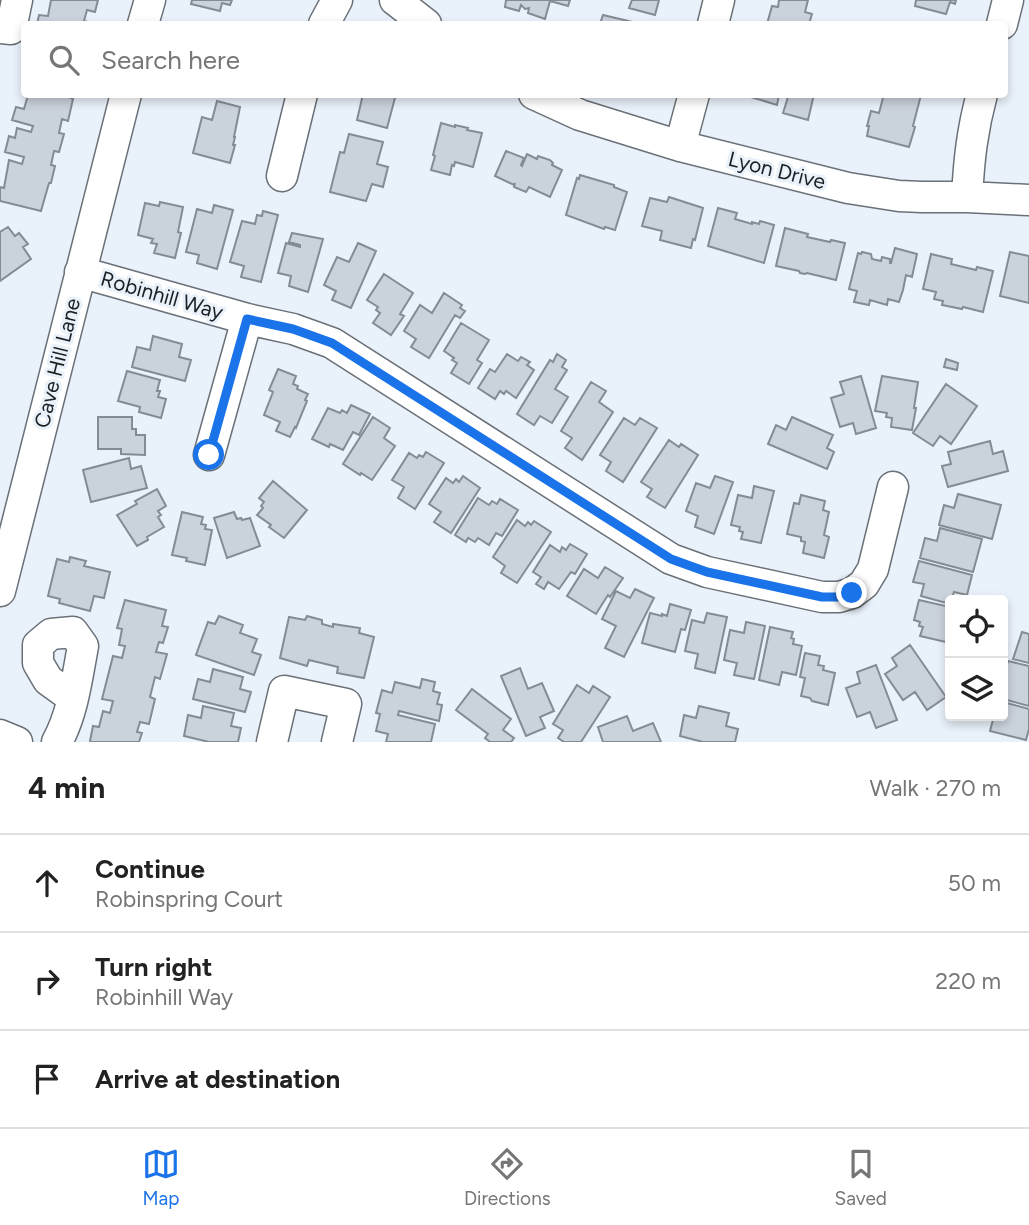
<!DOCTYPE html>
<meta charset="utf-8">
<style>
body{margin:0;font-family:Figtree,sans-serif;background:#f6f6f6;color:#222}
.controls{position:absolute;right:21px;bottom:21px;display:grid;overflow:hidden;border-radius:7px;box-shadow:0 4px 10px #0003}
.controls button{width:63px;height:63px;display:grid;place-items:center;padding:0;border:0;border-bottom:2px solid #e0e0e0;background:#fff;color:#222;font:35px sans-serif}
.stop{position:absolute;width:21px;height:21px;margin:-16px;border:5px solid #1a73e8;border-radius:50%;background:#fff}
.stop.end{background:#1a73e8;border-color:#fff;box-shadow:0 2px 7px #0008}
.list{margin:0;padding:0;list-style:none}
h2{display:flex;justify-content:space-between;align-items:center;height:91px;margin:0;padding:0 28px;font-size:30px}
h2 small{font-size:23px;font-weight:400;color:#767676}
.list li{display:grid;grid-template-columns:46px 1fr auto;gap:21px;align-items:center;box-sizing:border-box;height:98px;padding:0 28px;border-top:2px solid #e0e0e0}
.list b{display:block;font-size:26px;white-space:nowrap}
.list p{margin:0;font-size:23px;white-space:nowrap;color:#767676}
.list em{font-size:23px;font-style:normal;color:#767676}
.icon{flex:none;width:38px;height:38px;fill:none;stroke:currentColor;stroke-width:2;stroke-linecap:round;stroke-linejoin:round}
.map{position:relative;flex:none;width:1029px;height:742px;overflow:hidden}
.search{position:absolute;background:#fff;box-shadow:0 4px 10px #0003;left:21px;right:21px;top:21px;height:77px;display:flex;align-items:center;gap:18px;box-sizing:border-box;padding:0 24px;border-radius:7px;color:#767676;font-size:26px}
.sheet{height:385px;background:#fff}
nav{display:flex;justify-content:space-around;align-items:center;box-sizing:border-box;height:98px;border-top:2px solid #e0e0e0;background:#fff;font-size:19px;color:#767676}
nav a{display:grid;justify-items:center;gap:4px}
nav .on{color:#1a73e8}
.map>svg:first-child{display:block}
</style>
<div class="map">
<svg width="1029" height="742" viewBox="0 0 1029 742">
<rect width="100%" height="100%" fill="#e9f1fa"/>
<path fill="#cad2db" stroke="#848c93" stroke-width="2" d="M51 0H98L95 12 87 10 84 21 92 23V24H37L39 15 48 16Z
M192 0H232L230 5 222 3 220 11 191 4Z
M506 0H570L568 6 550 1 545 19 528 13 529 8 525 9 521 5 519 11 505 7Z
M632 0H659L655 15 629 8Z
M779 0H808L805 12 812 14 809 24H767L772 6 778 7Z
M916 0H956L955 4 950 2 946 14 915 6Z
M603 15 641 24H600Z
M37 94H69V97L73 99 68 121 62 119 59 133 64 134 59 152 54 151 51 165 55 166 51 183H49L41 211 0 201V187L4 188 9 160 22 164 24 157 5 152 9 136 15 138 17 128 31 132 33 126 12 120 16 107 24 109 28 95 37 97Z
M363 94H396L387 128 357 120Z
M741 94H814L808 120 783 113 788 97 779 95 777 105Z
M884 94 921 95 913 126 915 127 909 147 867 136 869 126H867L871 111 879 113Z
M217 101 240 107 234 137H235L233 145H235L230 163 193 153 202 117 212 120Z
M441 123 455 127V125L468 128 467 130 482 133 473 167 455 162 454 166 452 165 450 175 431 170 435 156 433 155Z
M349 134 383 142 377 164 388 167 383 187 372 184 366 201 330 192 340 152 344 153Z
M506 151 524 158 521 165 522 166 527 154 537 159 538 156 550 160 553 163 552 165 562 170 550 197 529 187 526 192 514 187 515 183 514 185 495 176Z
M580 175 614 185V187L627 192 615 230 605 227 604 229 566 215 577 178 579 179Z
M669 197 703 208 695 240 693 239 691 248 660 240 662 231 642 226 650 198 667 202Z
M160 202 183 207 178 232 181 233 175 258 154 253 157 244 151 243 153 239 138 235 145 203 159 206Z
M214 205 233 210 217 269 197 263 199 255 186 252 197 209 212 213Z
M718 208 737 213 735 219 752 224V222L759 224 760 221 774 225 764 263 708 246Z
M263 211 278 215 261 282 241 277 244 266 230 262 242 221 255 224 257 215 262 216Z
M8 227 15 236 19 233 28 244 23 247 31 259 0 281V232Z
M785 228 808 234 807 237 830 242 831 240 845 243 836 280 807 273 805 274 800 273 799 271 776 266Z
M292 233 323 239 308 292 289 286 291 276 278 273 286 243 300 247V245L289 242Z
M358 243 376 251 351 308 332 300 336 291 324 285 337 257 349 262Z
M895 248 917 254 912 277 906 275 903 290 899 302 888 299 887 305 870 300 869 305 854 302 857 291 849 289 858 253 861 254 862 252 871 254 872 259 881 261 882 257 890 259V263H891Z
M1010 252 1029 256V303L1000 296Z
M931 254 952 259 951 264 976 270 977 267 993 271 983 312 963 307 962 309 942 305 943 301 934 299 936 292 923 289Z
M384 274 413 293 400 314 404 316 391 335 373 323 380 313 376 310 378 307 367 300Z
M444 293 462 305 460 308 465 311 460 318 455 315 429 358 411 347 416 339 404 331 420 305 432 313Z
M461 323 489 340 477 360 482 363 469 384 451 373 457 363 452 360 454 358 444 351Z
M153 336 182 344 179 357 191 360 185 381 132 367 137 347 150 350Z
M507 354 518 361 521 357 530 362 527 365 534 370 516 398 506 391 504 394 500 391 495 399 478 388 490 369 495 372Z
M557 354 566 360 562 367 567 370 555 389 568 397 552 423 540 416 534 425 517 414 550 360 553 362Z
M946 359 958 363 957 370 944 367Z
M278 369 296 376 293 384 298 386 297 389 308 394 305 400 307 401 296 428 295 427 290 437 276 431 280 422 264 415 273 392 269 390Z
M127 371 160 380 157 391H160L158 397 166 399 161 418 139 412 140 407 118 401Z
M861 376 876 428 856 434 853 423 840 427 831 398 844 394 840 382Z
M882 376 918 382 914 408H916L912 430 891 427 892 418 886 417 887 413 875 411Z
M591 382 606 391 599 402 613 412 582 460 565 448 572 438 561 431Z
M946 384 977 406 951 444 940 436 933 446 913 433Z
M351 405 370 414 359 435 353 432 343 450 330 444 329 447 312 439 328 408 340 413 342 410 347 413Z
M98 417H132V429H136V435H145V455L121 454V449H98Z
M373 417 390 428 384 438 395 446 372 480 361 473 360 475 343 464Z
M792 417 833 435 827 448 834 452 827 469 768 444 776 425 786 430Z
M624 418 635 425 640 418 657 428 623 482 606 471 611 462 600 455Z
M669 440 679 447 681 444 698 455 665 508 647 497 652 489 641 482Z
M990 441 993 454 1003 451 1008 471 948 487 942 466 951 464 948 452Z
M426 452 444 463 415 509 398 498 404 487 392 480 409 453 417 458 419 455 423 457Z
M129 458 131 469 141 466 147 488 91 502 83 470Z
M463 476 480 488 451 533 434 522 441 512 429 504 446 478 453 483 456 479 459 482Z
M715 476 733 482 714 534 695 527 698 516 686 511 696 483 710 488Z
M273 481 307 510 284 538 269 527 271 525 257 515 263 508 261 506 264 502 259 498Z
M754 486 774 491 761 543 741 539 743 532 739 531 740 527 731 525 738 495 752 498Z
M157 489 166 506 158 511 161 515 158 517 164 527 147 537 148 540 137 546 117 515 137 504 135 501Z
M958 494 1001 505 992 539 939 525 944 505 954 508Z
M801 495 825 501 823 510 829 512 824 535 829 537 824 558 803 553 805 542 801 541V537L787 534 794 503 799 504Z
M478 498 489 505 492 501 497 504 500 499 518 510 502 536 496 533 489 545 478 538 475 542 468 538 466 542 455 535Z
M182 512 203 517 201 524 206 525 205 529 212 530 205 565 186 561 187 558 172 555Z
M234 512 237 519 241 518 242 520 250 518 260 546 227 558 214 518Z
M517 520 525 526 528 522 531 525 534 521 551 532 517 583 501 573 505 566 493 557Z
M940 528 982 539 973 572 920 558 925 538 937 541Z
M570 544 587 554 575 574 571 572 559 589 548 582 544 589 536 584 541 577 533 572 550 545 560 552 562 547 566 550Z
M70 557 86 561 84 566 110 572 104 598 94 596 90 611 59 603 60 599 48 596 57 559 69 562Z
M919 561 972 575 967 595 954 592 950 604 921 596 924 584 913 582Z
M605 567 623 578 610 597 608 595 596 614 567 596 584 569 598 578Z
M635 589 654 598 624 657 605 648 616 626 602 619 616 591 630 598Z
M125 600 166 610 162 626 168 627 163 643 159 642 156 652 167 654 160 679 155 677 150 697 155 699 149 724 140 722 137 732 142 733 139 742H91L90 741 93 726 99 727 103 711 110 713 113 701 102 699 113 656 122 658 125 646 119 645 122 629 117 628Z
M919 600 950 607V643L920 636 923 627 919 626 920 622 914 620Z
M670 604 691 610 685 630 681 629 675 652 642 643 650 613 662 616V614L667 616Z
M707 613 727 617 715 673 695 668 698 654 685 651 692 620 704 623Z
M219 616 243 625 240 633 257 639 252 652 261 655 254 675 196 655 208 622 215 624Z
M307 616 322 620V624L333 627V624L360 628 359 633 374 637 364 678 337 673 338 667 309 660 307 666 280 658 289 617 305 620Z
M746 622 765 626 754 679 734 675 737 663 724 660 730 630 744 633Z
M770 627 793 632 791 638 794 639 793 644 802 646 796 675 782 672 779 685 759 680Z
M1022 632 1029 634V663L1013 659Z
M910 645 946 697 927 710 915 692 903 700 885 674 897 666 892 658Z
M805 653 820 656 818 665 824 666 823 670 835 673 828 705 812 701 810 698 801 696 805 678 800 677Z
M1008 661 1029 666V706L1003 699 1005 687H1003L1005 680 1003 679Z
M876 665 897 720 876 728 870 712 857 717 846 688 860 683 857 672Z
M520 668 528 689 542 683 554 711 540 717 545 728 526 736 501 676Z
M213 669 243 677 240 689 251 692 245 712 193 699 198 679 210 682Z
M422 679 435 682 433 691 440 693 437 704 442 705 439 721 399 711 398 715 435 724 431 742H386L388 734 376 731 380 714 376 713 382 690 392 693 395 682 420 688Z
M577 685 589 693 593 686 610 697 581 742H564L558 738 563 730 553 724Z
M472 689 511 719 503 730 514 738 511 742H490L485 738 488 734 456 710Z
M1003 702 1029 709V729L1026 740 990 731 994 716H1003Z
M203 706 234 713 231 726 241 728 238 742H209L184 736 188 715 201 718Z
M699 706 729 713 726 726 738 729 735 742H703L680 736 684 715 696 718Z
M627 716 633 731 653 723 661 742H603L598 727Z"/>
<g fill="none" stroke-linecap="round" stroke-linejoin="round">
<g stroke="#697077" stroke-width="33">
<path id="minor" d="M395 0 426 24
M143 24 150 0
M324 24 337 0
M713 24 719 0
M1002 24 1008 0
M0 28 11 29 17 0
M534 94 580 115 680 146 848 188 899 196 922 197H967L1029 200
M680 146 694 94
M282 176 302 94
M967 197C969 160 972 131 982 94
M80 272 247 319 293 329 332 343 671 559 707 572 822 597H839L852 593 864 584 873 569 893 487
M209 455 247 319
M0 591 126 94
M0 735 17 742
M57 742C73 713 77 678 83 646L73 632 51 634 38 645V663L48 680 73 698
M272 742 284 691 346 704 337 742"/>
</g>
<use href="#minor" stroke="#fff" stroke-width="30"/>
</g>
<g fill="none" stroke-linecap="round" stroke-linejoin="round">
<path stroke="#1a73e8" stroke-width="9" d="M209 455 247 319 293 329 332 343 671 559 707 572 822 597H839L852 593"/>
</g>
<g text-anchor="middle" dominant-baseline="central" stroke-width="6" stroke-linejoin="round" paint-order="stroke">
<g font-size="21" fill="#1d2023" stroke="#e9f1fa">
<text transform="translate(777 170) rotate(14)">Lyon Drive</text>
<text transform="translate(162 295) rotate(16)">Robinhill Way</text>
<text transform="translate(57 363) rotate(-76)">Cave Hill Lane</text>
</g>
</g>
</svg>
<div class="controls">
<button><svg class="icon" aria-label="locate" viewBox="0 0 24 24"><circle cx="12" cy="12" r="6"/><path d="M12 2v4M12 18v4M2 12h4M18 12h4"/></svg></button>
<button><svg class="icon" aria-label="layers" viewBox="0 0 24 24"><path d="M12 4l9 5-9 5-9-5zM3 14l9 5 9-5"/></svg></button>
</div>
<div class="stop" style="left:209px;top:455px"></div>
<div class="stop end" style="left:852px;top:593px"></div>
<div class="search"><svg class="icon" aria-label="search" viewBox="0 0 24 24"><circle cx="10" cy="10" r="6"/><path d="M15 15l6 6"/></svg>Search here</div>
</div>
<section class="sheet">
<h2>4 min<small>Walk · 270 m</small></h2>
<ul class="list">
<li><svg class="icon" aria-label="ahead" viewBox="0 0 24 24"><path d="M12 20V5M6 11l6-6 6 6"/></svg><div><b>Continue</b><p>Robinspring Court</p></div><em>50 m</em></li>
<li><svg class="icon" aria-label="right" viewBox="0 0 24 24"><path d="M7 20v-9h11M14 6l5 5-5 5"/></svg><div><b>Turn right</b><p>Robinhill Way</p></div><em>220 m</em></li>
<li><svg class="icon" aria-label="arrive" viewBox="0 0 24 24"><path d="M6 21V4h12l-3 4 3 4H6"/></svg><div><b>Arrive at destination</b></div></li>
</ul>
</section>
<nav>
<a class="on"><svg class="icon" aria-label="map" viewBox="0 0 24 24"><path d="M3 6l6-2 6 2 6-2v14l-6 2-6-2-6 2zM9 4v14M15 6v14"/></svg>Map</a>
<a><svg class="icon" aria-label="directions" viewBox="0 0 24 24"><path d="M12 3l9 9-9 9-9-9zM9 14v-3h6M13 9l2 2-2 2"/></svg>Directions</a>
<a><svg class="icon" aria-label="saved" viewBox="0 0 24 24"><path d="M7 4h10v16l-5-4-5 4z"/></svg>Saved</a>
</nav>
